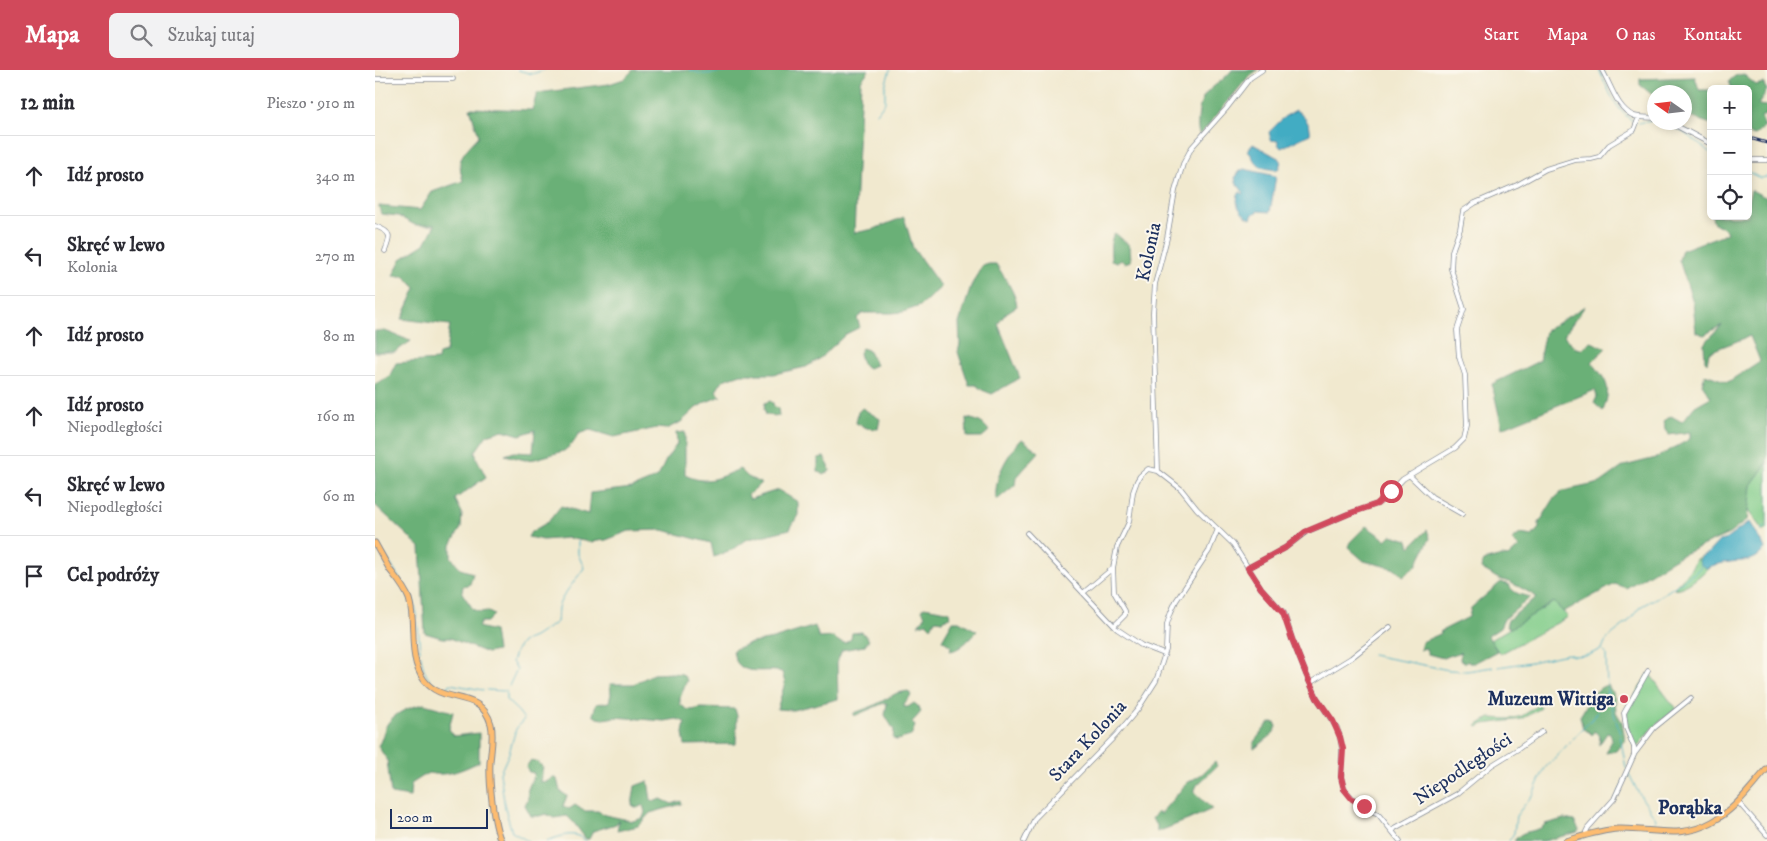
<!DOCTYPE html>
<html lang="pl">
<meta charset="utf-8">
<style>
body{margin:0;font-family:"IM FELL DW Pica",serif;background:#f2f2f3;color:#2b2b33}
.controls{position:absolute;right:15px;top:15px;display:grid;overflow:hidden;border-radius:8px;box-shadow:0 2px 8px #0003}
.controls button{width:45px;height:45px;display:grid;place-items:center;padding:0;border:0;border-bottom:1px solid #e1e1e2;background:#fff;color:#2b2b33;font:25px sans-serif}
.compass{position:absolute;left:1272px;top:15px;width:45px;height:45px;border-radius:50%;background:#fff;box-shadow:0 2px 8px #0003;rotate:284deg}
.scale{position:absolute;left:15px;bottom:12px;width:98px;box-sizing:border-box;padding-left:5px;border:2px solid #1b2f5e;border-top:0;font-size:14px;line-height:18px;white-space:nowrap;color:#1b2f5e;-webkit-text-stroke:4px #fbf7ec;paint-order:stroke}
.stop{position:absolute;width:15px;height:15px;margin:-11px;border:4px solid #d1495b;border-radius:50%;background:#fff}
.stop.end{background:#d1495b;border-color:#fff;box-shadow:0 1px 5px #0008}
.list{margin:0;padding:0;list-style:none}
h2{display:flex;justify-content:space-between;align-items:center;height:65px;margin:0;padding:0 20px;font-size:21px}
h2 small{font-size:16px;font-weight:400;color:#7c7c81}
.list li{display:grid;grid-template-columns:32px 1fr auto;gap:15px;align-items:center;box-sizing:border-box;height:80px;padding:0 20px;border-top:1px solid #e1e1e2}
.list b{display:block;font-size:19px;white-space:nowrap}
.list p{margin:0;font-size:16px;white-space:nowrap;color:#7c7c81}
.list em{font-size:16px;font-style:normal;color:#7c7c81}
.icon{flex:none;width:28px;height:28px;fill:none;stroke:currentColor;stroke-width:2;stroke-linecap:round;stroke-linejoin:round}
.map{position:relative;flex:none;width:1392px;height:771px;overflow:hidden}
header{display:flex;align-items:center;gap:30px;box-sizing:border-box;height:70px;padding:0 25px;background:#d1495b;color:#fff}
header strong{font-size:24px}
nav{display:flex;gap:28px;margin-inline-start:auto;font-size:18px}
.search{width:350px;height:45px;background:#f2f2f3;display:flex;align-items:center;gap:12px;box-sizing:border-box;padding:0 18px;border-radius:8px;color:#7c7c81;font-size:19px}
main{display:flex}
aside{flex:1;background:#fff}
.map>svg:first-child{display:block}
</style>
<header>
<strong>Mapa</strong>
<div class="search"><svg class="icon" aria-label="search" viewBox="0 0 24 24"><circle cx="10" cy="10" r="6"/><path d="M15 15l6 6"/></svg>Szukaj tutaj</div>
<nav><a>Start</a><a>Mapa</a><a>O nas</a><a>Kontakt</a></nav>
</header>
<main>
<aside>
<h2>12 min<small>Pieszo · 910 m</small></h2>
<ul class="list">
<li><svg class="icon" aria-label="ahead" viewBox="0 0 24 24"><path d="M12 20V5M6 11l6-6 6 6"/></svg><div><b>Idź prosto</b></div><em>340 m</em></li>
<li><svg class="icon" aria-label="left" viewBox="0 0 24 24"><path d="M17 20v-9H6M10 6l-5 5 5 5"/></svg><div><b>Skręć w lewo</b><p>Kolonia</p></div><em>270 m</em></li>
<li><svg class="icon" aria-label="ahead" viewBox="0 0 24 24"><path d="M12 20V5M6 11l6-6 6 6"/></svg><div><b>Idź prosto</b></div><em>80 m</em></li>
<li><svg class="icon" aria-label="ahead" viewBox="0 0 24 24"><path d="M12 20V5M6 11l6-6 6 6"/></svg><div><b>Idź prosto</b><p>Niepodległości</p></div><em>160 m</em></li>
<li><svg class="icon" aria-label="left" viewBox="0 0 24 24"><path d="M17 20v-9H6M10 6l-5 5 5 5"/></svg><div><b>Skręć w lewo</b><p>Niepodległości</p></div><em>60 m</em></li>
<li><svg class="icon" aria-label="arrive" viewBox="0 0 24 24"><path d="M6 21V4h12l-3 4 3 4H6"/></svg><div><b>Cel podróży</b></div></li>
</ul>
</aside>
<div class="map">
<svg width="1392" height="771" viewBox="0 0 1392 771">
<rect width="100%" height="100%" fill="#fbf7ec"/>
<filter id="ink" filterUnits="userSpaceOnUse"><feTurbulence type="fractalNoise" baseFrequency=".02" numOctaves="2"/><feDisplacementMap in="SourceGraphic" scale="10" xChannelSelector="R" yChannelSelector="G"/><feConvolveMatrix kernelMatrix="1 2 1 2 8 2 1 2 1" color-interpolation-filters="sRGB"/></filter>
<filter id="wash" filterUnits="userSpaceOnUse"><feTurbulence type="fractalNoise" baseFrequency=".0096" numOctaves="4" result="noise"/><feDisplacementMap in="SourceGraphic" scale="20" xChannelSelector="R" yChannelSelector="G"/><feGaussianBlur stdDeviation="1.12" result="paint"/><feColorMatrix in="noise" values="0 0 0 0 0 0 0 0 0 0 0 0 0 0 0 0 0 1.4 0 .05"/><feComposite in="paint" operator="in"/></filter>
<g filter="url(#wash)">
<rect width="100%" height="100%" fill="#f1e9cf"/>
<path fill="#83cd8b" stroke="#4f7e74" d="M1392 393V459L1389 462 1373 441 1376 415Z
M1326 486 1324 490 1331 498 1335 497C1324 506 1314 517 1299 519 1306 508 1315 503 1321 489Z
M1179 532 1193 547 1125 584 1115 570Z
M1274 603 1301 639 1277 658 1261 678C1242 641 1255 635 1274 603Z
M1164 635 1166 638 1147 649 1109 654 1103 657 1101 656 1115 648 1135 649 1147 646Z"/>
<path fill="#6ab077" stroke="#42706a" d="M258 0H494L486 11 479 163 499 159 529 147 538 178 566 217 545 236 528 242 516 243H488L482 248 485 257 471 264 443 290 431 297 399 304H366L348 310 341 321 346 326 331 332 321 338 306 352 291 359 282 358 239 367 215 360 203 364 199 372 189 381 160 389 150 390 130 385 139 382 158 383 160 360 145 365 128 360 112 365 100 382 102 389 111 407 80 429 87 443 86 458 76 475V487L85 499 98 503 95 514 88 516 87 523 98 539 105 542 112 541 119 545 112 552H106L103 557 119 561 122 581 112 583 75 568H67L50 563 45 477 0 435V314L14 307 21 293 63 290 64 284 71 282 75 255 27 249 41 218 29 206H18L26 189 50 174 60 155H40L23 146 6 144 4 136 45 140 57 122 88 111C81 86 88 84 104 66L95 38 157 40 162 23 234 14 249 9Z
M857 0H883L874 6 825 65C822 60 823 56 823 50 825 16 841 20 857 0Z
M1368 4 1381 15 1388 13 1392 20 1383 35 1392 36V47L1390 45 1386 47 1390 57 1379 66 1373 64V19H1357L1354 11 1360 6Z
M1320 7 1324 20H1336V54L1310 45V22H1280L1279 26 1265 15V9Z
M1376 120 1392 128V393L1376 415 1372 450 1354 464 1304 486 1251 518 1240 514 1188 542 1179 532 1136 558 1131 556 1133 550 1162 527C1150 520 1137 512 1124 509 1119 507 1113 501 1106 499L1108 491 1127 486 1133 487 1144 477 1137 470 1145 464 1157 466 1164 458V453L1179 429 1188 421 1225 413 1249 396 1281 388 1315 369V362L1294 365 1290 360 1289 351 1296 346 1307 352 1320 336 1336 327 1327 314 1330 304 1353 312 1385 291 1375 266 1334 282 1332 293 1330 291 1329 274 1347 255 1329 265 1321 262 1318 232 1304 190 1307 180 1352 163 1350 159 1338 152 1337 146H1373V131Z
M740 163 755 176 756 191 749 193 746 190 742 192 736 190C736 181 734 170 740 163Z
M614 194H621C629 207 640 221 642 236L631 243 623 254 645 308 617 324 607 320 601 315H594L583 282 585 274 584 253 597 214 607 196Z
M1210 236 1189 265 1200 278 1207 279 1216 272 1231 278 1217 292C1232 312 1237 316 1228 341L1219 333 1222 327 1220 320 1127 358 1117 314 1164 291 1170 261Z
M0 261H10L36 271 20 282H0Z
M487 278 493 280 501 295 493 298 487 294 484 283Z
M395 331 398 333 399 337 403 338 404 346 391 345 389 339 390 333Z
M487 338 505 349 503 359 492 358 481 353 483 342Z
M591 348C602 350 608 352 614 361L607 367H592Z
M310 362V405C332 416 344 407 365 399L373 407 386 413 373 425 375 429 403 420 423 432V445L415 459 370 470 358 479 339 487 336 473 288 460 254 461 231 470 215 472 192 468 168 470 153 467 156 462 173 452 186 436 213 444 215 423 257 418 283 407 291 390 302 374 301 363Z
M647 369 664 382 641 408 640 415 623 429H621C619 407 632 385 647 369Z
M449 387 454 396 455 401 448 405 443 401V388Z
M991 456 1011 470 1016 465 1033 470 1035 477 1052 460 1055 468 1041 496 1028 506 1021 499 989 491 973 477 975 472Z
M1126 512 1134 515C1138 524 1147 525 1156 527L1129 549 1125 558 1113 566 1122 581 1099 593H1094L1093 591 1090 593 1085 590 1086 582 1068 588 1053 584 1050 578 1045 580 1047 572 1065 564 1066 561 1094 547 1096 538Z
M549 537 572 541 574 542 575 547 567 551 562 550 559 551 556 557 552 553 543 555 549 548 550 545 547 540Z
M578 551H584L602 561C595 568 586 580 575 581L576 576 567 570Z
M440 556 444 568 459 567 463 571 470 573 476 569 477 563 487 562 494 570 489 576 467 580 462 592 463 629 418 640 402 639 410 613 407 602C389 597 361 610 358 580L372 574 398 569Z
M298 603 307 604 312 610 305 627V634L311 639 317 640 326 638 360 639 362 646 361 674 310 675 308 663 310 652 302 649 289 651 240 647 229 649 222 648 218 645 221 634 234 632 236 624 235 614H259L278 604Z
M1233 615 1240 628 1241 642 1247 652 1250 669 1241 681 1231 683 1237 669 1235 664 1232 663 1224 675 1225 666 1219 661 1217 665 1214 662 1208 659 1205 646C1212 636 1219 617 1233 615Z
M533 621 536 625 529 634V637H533L539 633 543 636 546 642 537 652 540 656 536 666 522 670 518 669 519 660 510 645 512 633H509L479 646V643L498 636 522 623Z
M49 634 78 642 74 659 79 666 104 663V692C87 700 72 707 53 703L36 714 35 727 16 724 12 690 3 676C7 670 8 664 10 658 17 643 35 637 49 634Z
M898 652 901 654 902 657 897 665 879 679V672L893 654Z
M156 690 161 691 168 697 165 712 173 711 178 707 182 709 185 721 192 726 188 736 194 739 200 735 209 741H223L230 745 258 751 268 748 270 742 268 735 262 738 257 735 260 716 273 711 276 730 280 731 286 729 297 734 306 731 307 734 275 743 263 756 242 761 244 750 241 754 218 761 214 769H211L199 753 192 746 179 748 171 744 164 746H156L150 735C156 724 151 728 153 719 155 713 158 710 159 703L154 702 151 697Z
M840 692 842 696 822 715 819 722 837 739 813 750 782 762V755L777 749 782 742 785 744 812 713 827 704Z
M1189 749 1199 751 1204 760 1203 762 1169 771H1139C1149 757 1163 764 1170 754Z"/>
<path fill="#43acc3" stroke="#2f6e90" d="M921 40C928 45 937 55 935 64L906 78 903 74V71L896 70 894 62 909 47Z
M878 74 905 89 906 91 904 98 901 100C880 97 883 96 873 80Z
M869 99 901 106 895 142 883 141 878 144 876 149C865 144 858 132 865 122L868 124 869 123 862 114 860 108 865 101Z
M1374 452 1390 478C1381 493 1369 490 1355 492 1347 493 1338 495 1331 498L1325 494 1324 490 1326 486 1333 483 1344 471 1350 470Z"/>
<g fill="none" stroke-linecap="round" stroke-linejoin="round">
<path stroke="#43acc3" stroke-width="1" d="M143 0 157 4 169 0
M190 0H191
M314 0 328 4 380 0
M1224 0C1234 20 1240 41 1260 52
M502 43 510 32V16L515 0
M1287 52 1308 62 1336 83
M1264 53 1275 50 1280 51
M1373 102 1385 108 1392 107
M1386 460 1392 456
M9 484 38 529 42 544 45 581
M997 585 1074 600 1092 601 1118 597
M46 586C49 605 53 613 71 620L75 614 108 620
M1123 597 1156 592 1192 584 1199 586 1213 585 1227 579
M134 616 142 599 137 592 141 580 147 572 159 567 182 552C183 547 182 544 183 539 184 528 202 509 209 498L203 484V471
M112 620 130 621
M131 621V630L143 641 149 649 141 659 134 683 125 703 130 738 137 762 153 771
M1251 698 1244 660 1232 621 1231 584 1227 579 1230 572 1235 566 1253 552 1265 537 1293 521 1322 501 1327 495
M1253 702 1263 722 1281 749 1277 757
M1242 726 1253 705
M1276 765 1279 771
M171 771C185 767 198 759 211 771
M1134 771 1139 763 1141 746 1158 724 1170 698 1219 647 1225 638 1232 622"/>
</g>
</g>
<g filter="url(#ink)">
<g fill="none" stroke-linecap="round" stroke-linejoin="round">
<g stroke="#868c96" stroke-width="5.5">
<path id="minor" d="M887 0 875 8 851 39 817 77 808 94 800 121 792 168 780 214 778 243 783 401 806 419 822 439 858 474 886 518 909 543 917 569 931 604 942 628 962 658 965 667 967 679 966 707 969 719 982 733 1003 744 1025 771
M1227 0C1236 15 1242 39 1259 46 1266 48 1273 47 1280 48
M0 9H78
M1294 52 1336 74
M1373 90H1392
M0 156C17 162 16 166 10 181
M1034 405 1057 427 1087 444
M652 463 742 559 766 575 789 584
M738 498 739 522 750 541V545L740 555
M873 498 910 478 931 462 973 444 1002 434 1008 430 1028 409 1080 378 1089 369 1092 356 1090 305 1084 287 1082 260 1089 239 1076 199 1077 181 1085 159 1088 141 1100 133 1142 115 1171 99 1200 90 1216 89 1224 87 1234 75 1259 60 1264 47
M708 523 738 498 742 477 754 452 758 422 762 411 765 406 773 399 783 401
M935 613 976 588 1015 557
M1260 683 1279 658 1316 628
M1363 732 1392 765
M1018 761 1020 758 1082 724 1117 695 1143 679 1167 662
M1212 765 1211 762 1213 758 1239 729 1259 685V677L1251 658 1249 643 1273 601
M649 771 660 748 741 665 763 639 781 611 791 580 792 554 796 542 801 531 834 481 843 459"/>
</g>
<g stroke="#868c96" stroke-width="7">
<path id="major" d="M0 473C5 482 10 491 15 500 22 509 30 518 34 529 42 554 32 587 49 610 68 636 106 618 116 654 119 666 116 680 115 692 114 711 118 754 126 771
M1191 771C1208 766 1226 760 1243 759 1277 758 1305 770 1337 752 1360 740 1375 718 1392 699"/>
</g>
<use href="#minor" stroke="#fff" stroke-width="4"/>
<use href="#major" stroke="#fdbc70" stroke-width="5"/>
<g stroke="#1b2f5e" stroke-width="3">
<path id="rail" d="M1378 69 1392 73"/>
</g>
<use href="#rail" stroke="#fbf7ec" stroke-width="1" stroke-dasharray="4" stroke-linecap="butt"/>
</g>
</g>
<g fill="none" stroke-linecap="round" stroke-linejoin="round" filter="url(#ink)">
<path stroke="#d1495b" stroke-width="6" d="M989 736 977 729 969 719 966 707 968 679 965 667 958 651 942 628 931 604 917 569 908 543 886 518 873 498 910 478 930 462 973 444 1002 434 1016 421"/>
</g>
<circle fill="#d1495b" stroke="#fbf7ec" stroke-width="2" cx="1249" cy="629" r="5"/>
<g text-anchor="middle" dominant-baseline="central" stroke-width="4" stroke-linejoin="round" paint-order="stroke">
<g font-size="19" fill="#1b2f5e" stroke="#fbf7ec">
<text transform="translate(774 182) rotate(-78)">Kolonia</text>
<text transform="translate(713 671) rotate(-47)">Stara Kolonia</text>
<text transform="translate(1088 699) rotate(-34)">Niepodległości</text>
</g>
<g font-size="19" font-weight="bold" fill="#1b2f5e" stroke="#fbf7ec" text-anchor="end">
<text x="1239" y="629">Muzeum Wittiga</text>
</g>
<g font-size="20" font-weight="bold" fill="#1b2f5e" stroke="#fbf7ec">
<text x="1315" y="738">Porąbka</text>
</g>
</g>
</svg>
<div class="controls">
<button>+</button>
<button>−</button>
<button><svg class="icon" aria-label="locate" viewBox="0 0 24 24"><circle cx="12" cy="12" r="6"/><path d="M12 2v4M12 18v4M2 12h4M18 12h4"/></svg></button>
</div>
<svg class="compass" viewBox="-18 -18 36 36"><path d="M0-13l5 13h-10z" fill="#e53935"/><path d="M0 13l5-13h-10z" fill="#7c7c81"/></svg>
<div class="scale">200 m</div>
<div class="stop" style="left:1016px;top:421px"></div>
<div class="stop end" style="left:989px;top:736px"></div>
</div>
</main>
